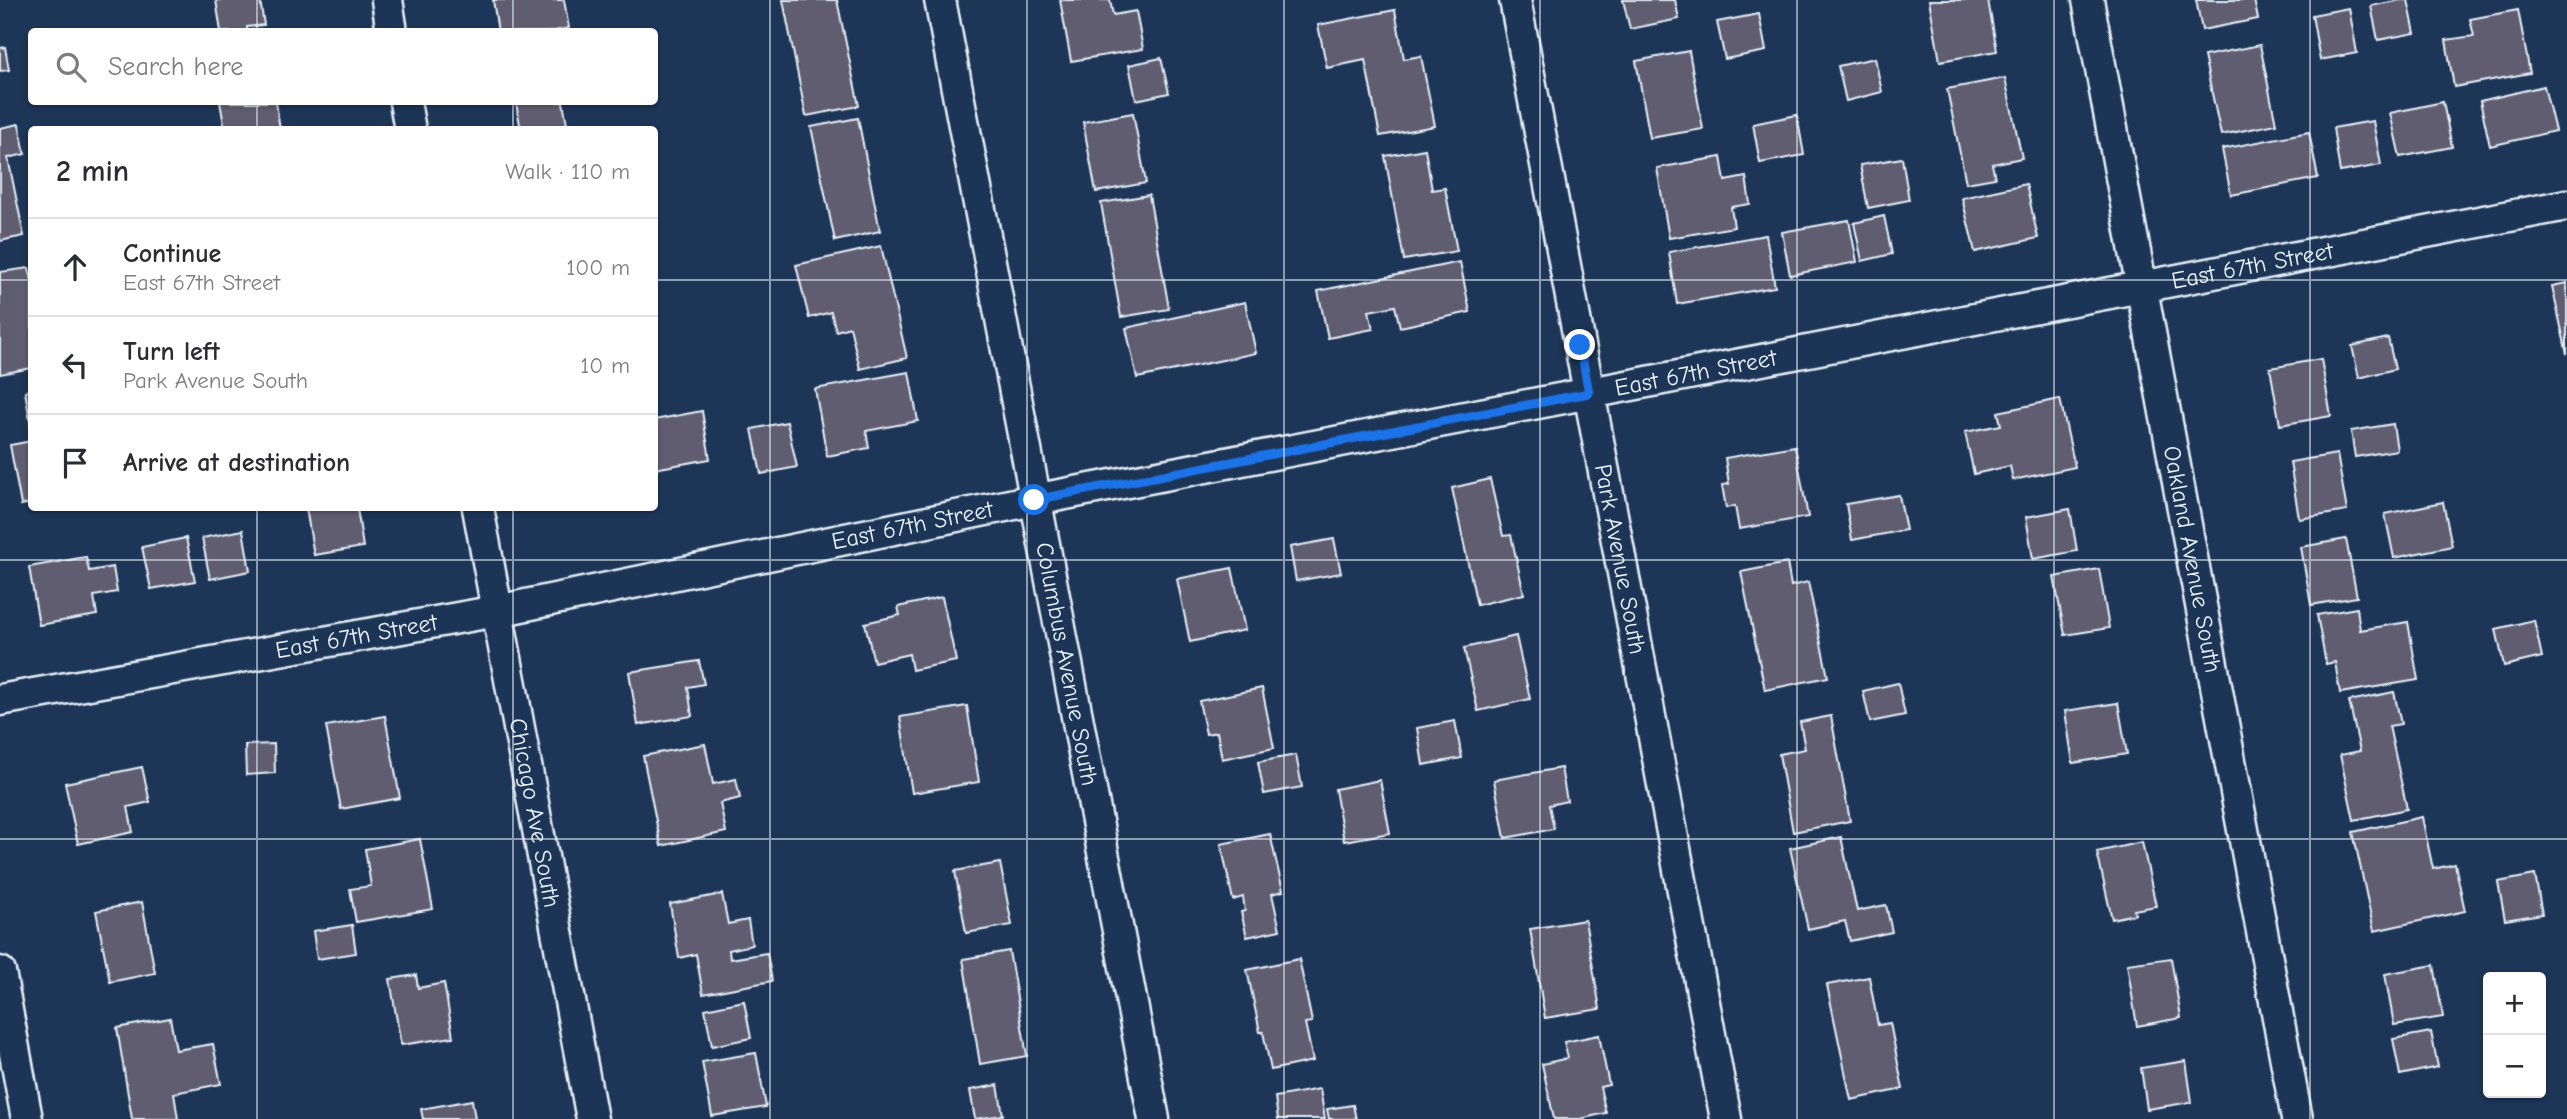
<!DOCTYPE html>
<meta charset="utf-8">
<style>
body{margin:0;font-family:"Comic Neue",sans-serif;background:#f2f2f3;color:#2b2b33}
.controls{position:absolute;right:21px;bottom:21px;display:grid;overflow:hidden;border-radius:7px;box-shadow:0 2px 5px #0004}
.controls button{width:63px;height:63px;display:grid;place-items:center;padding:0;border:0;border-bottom:2px solid #e1e1e2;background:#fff;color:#2b2b33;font:35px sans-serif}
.stop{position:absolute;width:21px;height:21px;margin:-16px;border:5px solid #1a73e8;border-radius:50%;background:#fff}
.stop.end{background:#1a73e8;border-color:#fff;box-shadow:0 2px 7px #0008}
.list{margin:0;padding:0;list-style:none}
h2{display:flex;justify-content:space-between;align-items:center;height:91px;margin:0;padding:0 28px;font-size:30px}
h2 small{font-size:23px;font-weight:400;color:#7c7c81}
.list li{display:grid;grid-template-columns:46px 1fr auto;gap:21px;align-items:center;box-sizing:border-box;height:98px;padding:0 28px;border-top:2px solid #e1e1e2}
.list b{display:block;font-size:26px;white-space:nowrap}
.list p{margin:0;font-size:23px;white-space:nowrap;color:#7c7c81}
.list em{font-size:23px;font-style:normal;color:#7c7c81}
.icon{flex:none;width:38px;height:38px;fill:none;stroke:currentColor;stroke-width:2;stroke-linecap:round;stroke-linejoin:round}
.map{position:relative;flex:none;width:2567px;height:1119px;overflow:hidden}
.search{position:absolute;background:#fff;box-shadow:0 2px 5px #0004;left:28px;top:28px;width:630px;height:77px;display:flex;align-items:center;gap:18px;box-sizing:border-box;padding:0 24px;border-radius:7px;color:#7c7c81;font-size:26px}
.panel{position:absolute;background:#fff;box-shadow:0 2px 5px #0004;left:28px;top:126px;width:630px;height:385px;border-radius:7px}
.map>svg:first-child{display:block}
</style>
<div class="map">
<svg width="2567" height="1119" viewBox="0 0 2567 1119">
<rect width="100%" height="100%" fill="#1d3557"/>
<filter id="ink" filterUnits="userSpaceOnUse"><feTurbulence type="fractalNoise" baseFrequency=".0143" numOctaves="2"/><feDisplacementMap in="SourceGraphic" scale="14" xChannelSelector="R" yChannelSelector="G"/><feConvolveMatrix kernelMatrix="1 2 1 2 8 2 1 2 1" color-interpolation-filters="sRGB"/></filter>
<g filter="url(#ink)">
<path fill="#615d71" stroke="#e8f1f8" stroke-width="2" d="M216 0H260L264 25 247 27V32H221Z
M493 0H564L569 28 549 32H498Z
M783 0H837L859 106 806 116Z
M1060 0H1110L1113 15 1136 11 1143 49 1071 61Z
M1623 0H1675L1679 19 1630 29Z
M1929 0H1988L1997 51 1940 61Z
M2196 0H2254L2258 19 2202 30Z
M2401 0H2408L2415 33 2378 40 2371 6Z
M2349 8 2357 53 2320 60 2312 15Z
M1395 10 1404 59 1421 56 1435 126 1380 136 1365 60 1327 68 1318 25Z
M2518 10 2530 73 2454 87 2446 40 2474 36 2470 19Z
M1759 14 1766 51 1725 59 1717 22Z
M2260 45 2276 124 2221 135 2204 56Z
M5 47 9 70 0 71V48Z
M1689 51 1703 129 1650 138 1636 61Z
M1161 58 1169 93 1136 100 1129 65Z
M1875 58 1882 92 1846 101 1838 66Z
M2005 78 2022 158 1992 164 1995 178 1966 183 1947 89Z
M2544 86 2555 131 2490 146 2480 101Z
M220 102H276L280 130H225Z
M526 102H563L568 130H521L516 103Z
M2443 102 2452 147 2400 157 2390 113Z
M1133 113 1146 183 1096 192 1083 122Z
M1797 115 1804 155 1760 163 1753 124Z
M858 118 880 231 835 241 811 127Z
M2373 121 2381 165 2340 172 2333 128Z
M19 124 25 154 8 158 24 236 0 241V128Z
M2309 132 2318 178 2231 195 2222 149Z
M1425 149 1432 190 1445 188 1457 251 1404 260 1385 156Z
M1721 157 1725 181 1746 177 1750 204 1731 207 1734 227 1669 238 1657 168Z
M1902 158 1909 200 1868 208 1860 165Z
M2026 184 2038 238 1975 252 1962 198Z
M1149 195 1169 309 1121 317 1101 203Z
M1884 216 1892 254 1862 261 1854 223Z
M1849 220 1857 262 1790 275 1782 232Z
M1766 235 1775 287 1677 304 1669 252Z
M881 246 907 358 860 369 850 327 836 331 831 312 809 318 796 265Z
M1460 262 1470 312 1400 327 1395 306 1369 311 1373 329 1328 338 1318 291Z
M29 268 32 281V368L0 374V272Z
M2567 283V354L2552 286Z
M1245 302 1256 353 1137 378 1126 328Z
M2388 338 2395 369 2359 378 2352 346Z
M2321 359 2331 416 2280 425 2270 368Z
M909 372 918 421 866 431 869 448 827 456 815 389Z
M32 390V426H31L25 391Z
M2060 399 2075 467 2013 480 2010 466 1974 474 1965 432 2001 425 1998 412Z
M702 411 710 459 654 469V420Z
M787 422 797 467 761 474 752 429Z
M2393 424 2397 450 2355 457 2351 431Z
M32 441V503L21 505 10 445Z
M1795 446 1808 517 1739 529 1735 506 1726 508 1722 485 1729 484 1725 458Z
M2337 454 2347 511 2299 519 2290 462Z
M1490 479 1503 536 1511 535 1524 594 1477 605 1452 488Z
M1899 495 1906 530 1852 540 1846 504Z
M2443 502 2452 546 2394 558 2385 514Z
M306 508H357L363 547 314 555Z
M2070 509 2077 551 2033 559 2026 517Z
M243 530 250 571 210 579 202 538Z
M186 538 195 581 151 589 142 547Z
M1334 539 1341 573 1296 581 1290 547Z
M2346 539 2357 597 2311 605 2301 547Z
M86 557 89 571 113 567 117 592 94 596 97 615 39 625 29 567Z
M1787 563 1791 586 1808 582 1828 677 1765 690 1741 572Z
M1232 568 1245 630 1190 642 1177 579Z
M2099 569 2109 628 2065 635 2054 577Z
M942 597 956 661 912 670 909 654 874 662 865 623 900 615 898 607Z
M2357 608 2360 630 2408 622 2418 680 2340 693 2335 662 2326 664 2317 615Z
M2534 620 2542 657 2504 666 2496 629Z
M1516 636 1530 699 1478 711 1464 648Z
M699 661 704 684 688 687 692 716 638 725 629 672Z
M1898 683 1905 715 1870 722 1863 691Z
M1262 688 1274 748 1222 759 1217 732 1206 734 1199 701Z
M2394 692 2401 724 2389 726 2407 809 2354 820 2340 755 2360 751 2349 701Z
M2118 703 2127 754 2073 763 2065 711Z
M967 706 979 782 912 793 900 717Z
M385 716 400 798 341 809 326 726Z
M1831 716 1850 821 1793 832 1779 754 1805 749 1800 722Z
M1455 721 1462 758 1423 765 1417 728Z
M274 744 275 773 246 775 245 745Z
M705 744 713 784 736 779 740 798 720 803 726 832 661 846 643 756Z
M1296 755 1302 787 1264 794 1258 762Z
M142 767 150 802 128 807 133 832 78 844 65 783Z
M1561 768 1567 801 1549 805 1554 829 1505 838 1494 780Z
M1380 780 1390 833 1344 841 1335 789Z
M2422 817 2433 869 2455 864 2465 911 2374 931 2353 832Z
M1270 834 1283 891 1272 894 1280 930 1247 937 1241 912 1245 911 1243 897 1233 900 1221 844Z
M1841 837 1857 911 1886 905 1892 932 1850 941 1845 921 1808 929 1790 848Z
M420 839 433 909 356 922 350 889 371 886 365 849Z
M2142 842 2156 906 2134 910 2135 914 2112 919 2097 852Z
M1000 863 1012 925 966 933 955 871Z
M2535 875 2542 914 2505 920 2498 882Z
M722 894 728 924 748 920 752 945 729 950 730 959 767 953 772 981 703 994 696 954 679 958 670 904Z
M142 902 155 973 110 982 96 911Z
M1585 920 1600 1009 1545 1018 1530 929Z
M352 925 356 953 317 959 313 931Z
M1009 951 1027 1056 980 1064 963 959Z
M2171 958 2181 1018 2137 1026 2127 964Z
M1299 959 1312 1022 1305 1023 1313 1061 1271 1070 1263 1032H1260L1247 970Z
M2434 965 2443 1017 2394 1025 2385 974Z
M416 975 418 988 444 983 453 1037 401 1045 390 979Z
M1869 977 1878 1025 1890 1023 1903 1089 1851 1100 1827 985Z
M744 1001 751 1038 712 1046 705 1009Z
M170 1018 176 1050 213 1044 221 1084 174 1093 178 1119H132L117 1028Z
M2431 1032 2438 1067 2400 1075 2393 1039Z
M1599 1035 1609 1085 1600 1087 1606 1113 1580 1119H1554L1542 1064 1568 1058 1564 1042Z
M756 1053 766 1107 712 1116 702 1062Z
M2186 1061 2192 1102 2147 1109 2141 1068Z
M998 1085 1003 1115 975 1119 970 1090Z
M1320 1089 1325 1119H1278L1275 1097Z
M472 1100 475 1119H423L421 1109Z
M1353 1105 1356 1119H1329L1327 1109Z"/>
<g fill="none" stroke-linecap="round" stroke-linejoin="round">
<g stroke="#e8f1f8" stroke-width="35">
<g id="minor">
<path d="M387 0 392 32"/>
<path id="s1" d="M940 0 1154 1119"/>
<path id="s2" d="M1515 0 1726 1119"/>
<path id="s3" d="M2088 0 2297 1119"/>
<path d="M405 102 410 130"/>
<path id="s4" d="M478 508 592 1119"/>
<path id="s5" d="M0 700 497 611 1034 500 2567 205"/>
<path d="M0 972 27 1119"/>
</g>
</g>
<use href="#minor" stroke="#1d3557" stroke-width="30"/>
</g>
</g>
<g fill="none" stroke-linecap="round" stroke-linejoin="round" filter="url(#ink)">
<path stroke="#1a73e8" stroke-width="9" d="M1034 500 1589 393 1580 345"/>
</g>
<path fill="none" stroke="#e8f1f8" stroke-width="2" stroke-opacity="0.55" d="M257 0V32M513 0V32M770 0V1119M1027 0V1119M1284 0V1119M1540 0V1119M1797 0V1119M2054 0V1119M2310 0V1119M257 102V130M513 102V130M0 280H32M654 280H2567M257 508V1119M513 508V1119M0 560H2567M0 839H2567"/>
<g text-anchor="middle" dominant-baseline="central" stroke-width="5" stroke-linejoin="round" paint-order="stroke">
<g font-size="24" fill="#e8f1f8" stroke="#1d3557">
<text stroke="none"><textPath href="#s5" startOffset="2294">East 67th Street</textPath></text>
<text stroke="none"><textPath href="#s5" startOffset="1727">East 67th Street</textPath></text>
<text stroke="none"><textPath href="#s5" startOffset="929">East 67th Street</textPath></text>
<text stroke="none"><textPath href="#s3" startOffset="569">Oakland Avenue South</textPath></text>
<text stroke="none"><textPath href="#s2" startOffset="569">Park Avenue South</textPath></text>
<text stroke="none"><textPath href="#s5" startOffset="362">East 67th Street</textPath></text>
<text stroke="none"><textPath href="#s1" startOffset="676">Columbus Avenue South</textPath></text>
<text stroke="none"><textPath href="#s4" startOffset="310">Chicago Ave South</textPath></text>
</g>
</g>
</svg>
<div class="controls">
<button>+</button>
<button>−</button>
</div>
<div class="stop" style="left:1034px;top:500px"></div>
<div class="stop end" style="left:1580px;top:345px"></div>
<div class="search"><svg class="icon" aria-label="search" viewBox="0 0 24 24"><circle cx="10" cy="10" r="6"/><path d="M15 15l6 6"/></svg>Search here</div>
<section class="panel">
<h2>2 min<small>Walk · 110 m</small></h2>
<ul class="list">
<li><svg class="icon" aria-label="ahead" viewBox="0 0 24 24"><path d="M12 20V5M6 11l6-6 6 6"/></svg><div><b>Continue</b><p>East 67th Street</p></div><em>100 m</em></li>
<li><svg class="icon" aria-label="left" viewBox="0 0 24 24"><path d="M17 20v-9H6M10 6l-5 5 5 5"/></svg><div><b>Turn left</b><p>Park Avenue South</p></div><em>10 m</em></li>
<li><svg class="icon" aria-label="arrive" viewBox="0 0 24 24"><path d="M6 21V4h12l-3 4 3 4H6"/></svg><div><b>Arrive at destination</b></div></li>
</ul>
</section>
</div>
